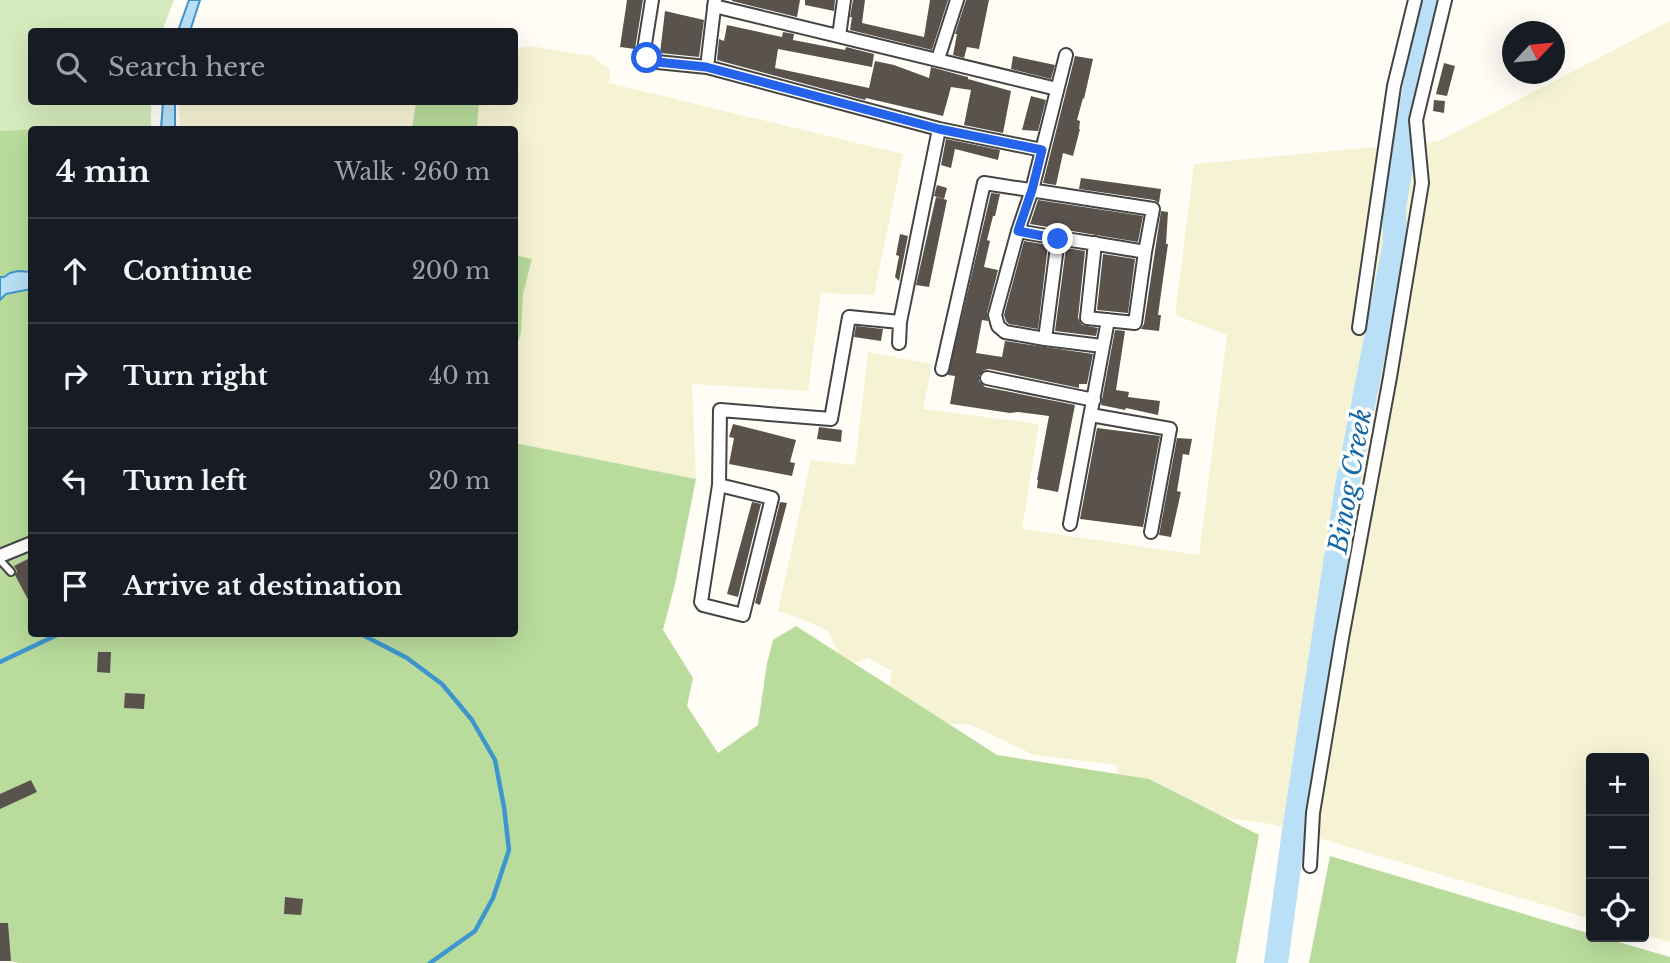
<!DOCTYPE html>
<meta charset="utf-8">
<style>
body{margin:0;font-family:"Libre Baskerville",serif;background:#20242c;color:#f1f3f6}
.controls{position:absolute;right:21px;bottom:21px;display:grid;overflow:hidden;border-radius:7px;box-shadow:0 7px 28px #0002}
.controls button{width:63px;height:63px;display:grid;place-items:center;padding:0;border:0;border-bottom:2px solid #363941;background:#171b24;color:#f1f3f6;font:35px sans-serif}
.compass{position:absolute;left:1502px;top:21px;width:63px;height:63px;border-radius:50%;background:#171b24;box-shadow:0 7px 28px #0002;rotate:64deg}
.stop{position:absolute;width:21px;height:21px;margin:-16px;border:5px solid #2563eb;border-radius:50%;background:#fff}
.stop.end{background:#2563eb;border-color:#fff;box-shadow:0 2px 7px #0008}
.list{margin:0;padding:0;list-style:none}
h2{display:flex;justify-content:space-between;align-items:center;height:91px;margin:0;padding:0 28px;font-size:30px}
h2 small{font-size:23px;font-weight:400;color:#9ea1a6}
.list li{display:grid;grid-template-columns:46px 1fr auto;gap:21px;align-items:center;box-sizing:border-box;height:105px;padding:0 28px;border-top:2px solid #363941}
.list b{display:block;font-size:26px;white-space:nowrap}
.list em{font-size:23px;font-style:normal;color:#9ea1a6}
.icon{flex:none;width:38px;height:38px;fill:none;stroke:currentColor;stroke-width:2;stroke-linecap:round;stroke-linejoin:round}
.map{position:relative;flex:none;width:1670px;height:963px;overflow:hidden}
.search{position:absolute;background:#171b24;box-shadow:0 7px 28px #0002;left:28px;top:28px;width:490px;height:77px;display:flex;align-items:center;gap:18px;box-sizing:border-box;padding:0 24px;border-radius:7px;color:#9ea1a6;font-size:26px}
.panel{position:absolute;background:#171b24;box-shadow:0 7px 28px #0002;left:28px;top:126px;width:490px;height:511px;border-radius:7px}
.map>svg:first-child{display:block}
</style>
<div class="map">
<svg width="1670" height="963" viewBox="0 0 1670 963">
<rect width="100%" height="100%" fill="#fffdf5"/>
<path fill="#f6f3d4" d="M1670 21V942L1644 935V758H1591V919L1271 824 1215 816 1119 783 1117 765 1034 755 969 724H939L885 701 892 671 868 658 851 664 837 651 828 631 807 621 778 611 811 460 855 465 868 352 932 364 923 409 1039 424 1022 529 1199 555 1227 335 1175 315 1194 164 1439 141Z
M530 46 592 56 610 70 609 83 903 154 874 295 821 293 808 391 692 384 696 479 515 443 514 130H477L479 102H514L515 49Z
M179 102H416L412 130 180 129Z"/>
<path fill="#d5ebbd" d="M0 0H174L162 31 32 32V102H151V129L32 130 31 167 0 170Z"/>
<path fill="#b9dc9c" d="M416 102H479L477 129H412Z
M31 130 32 634H514L515 443 696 479 675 584 663 630 693 678 687 706 718 753 758 725 767 663 773 640 796 626 997 755 1149 779 1259 835 1236 963H19L0 959V131Z
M515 255 532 259 523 294 521 333 515 352Z
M1330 856 1591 934V937H1601L1670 957V963H1309Z"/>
<path fill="#b9e0f7" stroke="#3f96cf" stroke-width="2" d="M189 0H200L190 31H178Z
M163 102H175V129H161Z
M18 271 31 272V289L6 294 0 300V277H4L10 273Z"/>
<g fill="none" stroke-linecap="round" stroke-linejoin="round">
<path stroke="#3f96cf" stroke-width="4.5" d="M361 634 407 658 442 684 472 720 495 760 504 807 509 850 493 898 475 931 430 963
M0 662 59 634"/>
<path stroke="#b9e0f7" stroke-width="24" d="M1276 963 1293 838 1347 486 1395 243 1394 207 1430 0"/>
</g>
<path fill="#5a524d" d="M627 0H643L635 49 620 47Z
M732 0H800L797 17 732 1Z
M805 0H835L834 11 805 5Z
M853 0H865L862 23 924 37 930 0H948L932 50 850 30 852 17H850Z
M966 0H989L979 49 967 47 964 58 953 55 957 34H955Z
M665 11 704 20 699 57 660 53Z
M727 25 782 37 783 32 794 34 793 40 845 50 846 47 874 54 872 67 778 49 775 68 869 88 875 61 894 65 929 78 931 67 960 75 968 77V79L1011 91 1003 133 964 125 971 90 951 87 943 116 866 98 865 100 861 99 717 60 719 39 724 41Z
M1013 56 1055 65 1051 79 1011 69Z
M1075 56 1093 59 1084 99 1083 98 1077 120 1080 121 1079 129H1080L1073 156 1063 153 1056 185 1043 183Z
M1444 63 1455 66 1447 96 1436 94Z
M1031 96 1046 100 1038 131 1022 130Z
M1434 100 1445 101 1444 113 1433 111Z
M946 139 1000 150 998 160 955 149 951 168 941 165Z
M1081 178 1161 189 1159 203 1154 200 1079 189Z
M937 185 947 188 944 199 934 196Z
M991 193 1000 194 995 216H993L987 240 990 241 984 267 998 270 987 313 988 321 982 320 976 353 1002 357 1005 341 1093 354 1087 384H1079V388L989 369 984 370 979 376V381L985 387 1075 405 1058 492 1037 488 1038 480H1037L1049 416 1018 412 1010 413 950 404 955 376 948 375Z
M936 197 947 200 929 287 916 285Z
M1038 200 1143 216 1138 242 1030 224Z
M1161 211 1168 212 1166 244H1168L1158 315H1161L1159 331 1141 329 1144 324Z
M900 234 908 236 899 281 895 277 899 256 896 255Z
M1024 241 1048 245 1038 329 1009 324 1006 321 1004 315Z
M1066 248 1085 251 1078 318 1082 325 1098 328 1096 336 1055 331Z
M1103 254 1135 259 1128 313 1097 310Z
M856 326 883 329 881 341 854 337Z
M1115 330 1125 331 1116 390 1129 392 1128 397 1160 401 1158 415 1126 408 1125 410 1101 405Z
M733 424 796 440 790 462 795 463 792 476 729 464 734 438 729 437Z
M819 427 842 430 841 442 817 439Z
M1097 428 1160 436 1143 527 1080 519Z
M1177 438 1192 439 1189 455 1183 454 1177 491 1181 492 1171 537 1159 535Z
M752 502 761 504 738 597 727 594Z
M780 502 787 503 760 605 755 603Z
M32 557V607L15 575 17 571 14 566Z
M98 652H111L110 673 97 672Z
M125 693 145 694 144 709 124 708Z
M31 780 37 792 0 809V794Z
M285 897 303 899 301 915 284 914Z
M0 923H8L11 961H0Z"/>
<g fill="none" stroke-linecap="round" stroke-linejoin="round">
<g stroke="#444" stroke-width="10">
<path id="service" d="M0 560 11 572"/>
</g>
<g stroke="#444" stroke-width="16">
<path id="minor" d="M652 0 644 50 647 58 657 62 707 67
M715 0 707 67 939 129 1042 150
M714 6 1057 89
M839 36 844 0
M1066 55 1032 190 1018 231 995 315 998 326 1005 332 1045 339 1102 346
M938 59 957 0
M1018 231C1060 239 1102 244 1145 252
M1359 328 1394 86 1415 0
M1045 339 1058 239
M899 343 900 322 939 129
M942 369 984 183 1153 209 1145 252 1135 323 1087 318 1095 243
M987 378 1094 400
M1091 415 1170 429 1151 532
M719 485 701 602 703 605 743 615 772 498 719 485 720 410 831 419 849 317 900 322
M1070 524 1108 320
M0 556 32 543
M1310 866 1313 813 1342 638 1390 377 1422 183 1416 120 1445 0"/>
</g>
<use href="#service" stroke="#fff" stroke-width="6"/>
<use href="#minor" stroke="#fff" stroke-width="12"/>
</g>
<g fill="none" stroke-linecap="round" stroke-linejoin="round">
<path stroke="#2563eb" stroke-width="9" d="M647 58 657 62 706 67 939 129 1042 150 1032 190 1018 231 1058 239"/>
</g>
<g text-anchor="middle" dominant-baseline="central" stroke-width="7" stroke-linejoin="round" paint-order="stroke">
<g font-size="26" font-style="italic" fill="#1768a6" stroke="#fff">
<text transform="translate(1350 481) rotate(-80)">Binog Creek</text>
</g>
</g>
</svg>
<div class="controls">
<button>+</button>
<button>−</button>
<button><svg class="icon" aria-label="locate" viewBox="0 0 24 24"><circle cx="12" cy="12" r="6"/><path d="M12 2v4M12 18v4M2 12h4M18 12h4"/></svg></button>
</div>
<svg class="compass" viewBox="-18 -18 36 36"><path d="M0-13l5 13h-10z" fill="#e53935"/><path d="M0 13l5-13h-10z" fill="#9ea1a6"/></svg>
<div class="stop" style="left:647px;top:58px"></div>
<div class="stop end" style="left:1058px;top:239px"></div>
<div class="search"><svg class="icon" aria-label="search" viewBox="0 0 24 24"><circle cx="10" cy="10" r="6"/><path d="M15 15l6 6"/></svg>Search here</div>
<section class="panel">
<h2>4 min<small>Walk · 260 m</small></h2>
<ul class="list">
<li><svg class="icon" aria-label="ahead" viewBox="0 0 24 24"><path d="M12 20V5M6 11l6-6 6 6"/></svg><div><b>Continue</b></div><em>200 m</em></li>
<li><svg class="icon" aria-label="right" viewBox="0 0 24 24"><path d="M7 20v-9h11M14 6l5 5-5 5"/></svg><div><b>Turn right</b></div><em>40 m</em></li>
<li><svg class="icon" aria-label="left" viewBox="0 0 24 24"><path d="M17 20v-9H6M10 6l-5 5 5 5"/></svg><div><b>Turn left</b></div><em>20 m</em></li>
<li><svg class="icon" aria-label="arrive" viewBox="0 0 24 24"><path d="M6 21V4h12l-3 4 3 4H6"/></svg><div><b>Arrive at destination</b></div></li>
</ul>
</section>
</div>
